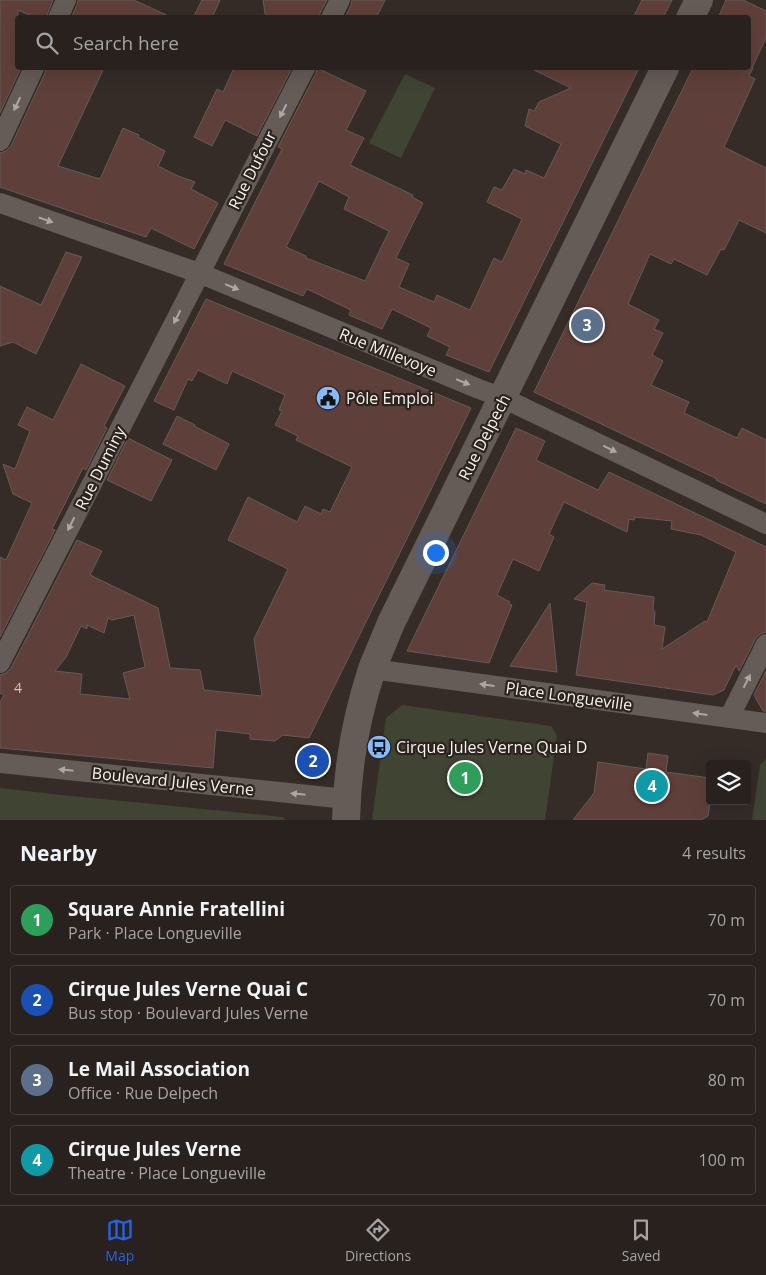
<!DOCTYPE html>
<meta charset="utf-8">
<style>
body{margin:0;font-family:"Open Sans",sans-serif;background:#302927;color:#f1f3f6}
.controls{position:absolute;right:15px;bottom:15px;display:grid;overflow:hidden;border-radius:5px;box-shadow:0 5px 20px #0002}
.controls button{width:45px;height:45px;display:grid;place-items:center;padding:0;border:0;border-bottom:1px solid #443e3c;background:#28211e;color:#f1f3f6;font:25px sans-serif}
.you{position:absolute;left:435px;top:552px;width:18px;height:18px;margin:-12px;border:4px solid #fff;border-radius:50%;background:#1a73e8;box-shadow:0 0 0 8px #1a73e833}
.badge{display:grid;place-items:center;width:32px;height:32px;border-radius:50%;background:#2563eb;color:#fff;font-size:16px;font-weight:700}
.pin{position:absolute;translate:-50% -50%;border:2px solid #fff;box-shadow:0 1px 5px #0006}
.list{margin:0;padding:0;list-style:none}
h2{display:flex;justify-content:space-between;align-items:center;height:65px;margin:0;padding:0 20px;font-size:21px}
h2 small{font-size:16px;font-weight:400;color:#a5a3a4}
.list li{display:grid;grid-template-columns:32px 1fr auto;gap:15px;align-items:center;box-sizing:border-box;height:70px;margin:0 10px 10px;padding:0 10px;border:1px solid #443e3c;border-radius:5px}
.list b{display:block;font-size:19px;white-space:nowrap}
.list p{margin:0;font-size:16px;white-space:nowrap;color:#a5a3a4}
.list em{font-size:16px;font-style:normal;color:#a5a3a4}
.icon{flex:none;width:28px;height:28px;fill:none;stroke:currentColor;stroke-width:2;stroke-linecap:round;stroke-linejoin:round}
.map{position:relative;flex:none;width:766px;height:820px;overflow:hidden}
.search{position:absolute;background:#28211e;box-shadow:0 5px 20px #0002;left:15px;right:15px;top:15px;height:55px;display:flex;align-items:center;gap:12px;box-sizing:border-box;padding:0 18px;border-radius:5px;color:#a5a3a4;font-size:19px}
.sheet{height:385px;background:#28211e}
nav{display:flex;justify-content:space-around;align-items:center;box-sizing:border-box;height:70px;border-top:1px solid #443e3c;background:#28211e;font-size:14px;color:#a5a3a4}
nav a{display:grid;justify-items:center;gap:2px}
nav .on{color:#2563eb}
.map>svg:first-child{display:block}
</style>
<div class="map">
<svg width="766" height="820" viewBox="0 0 766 820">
<rect width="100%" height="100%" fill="#352c28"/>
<path fill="#3f4433" d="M405 74 435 88 401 158 369 143Z
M402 705 551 726 557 736 545 820H372L386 718Z
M766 759V820H752L760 765Z
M0 788 62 795 283 817 285 820H0Z"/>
<path fill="#5f3f39" stroke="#655b59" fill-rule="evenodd" d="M0 0H53L46 18H36L18 10V68H21L0 113Z
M78 0H134L173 18H71L77 5Z
M202 0H220L212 18H193Z
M263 0H327L320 13 319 18H272L265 14Z
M352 0H385L376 18H345L351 5Z
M642 0H672L663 18H633Z
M726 0H743L766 11V38L752 68H753L749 76 755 79 724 147 766 168V233L739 220 724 250 721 249 707 275 674 259 671 264 650 254 628 304 659 320 654 329 663 333 652 355 663 361 651 385 689 402 684 413 737 438 742 428 766 440V504L716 480 717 479 534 392 693 68H748V18H718Z
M46 68H104L58 166 100 179 123 128 139 135 138 137 165 151 158 166 178 176 195 182 191 189 218 203 194 249 151 228 146 237 0 187V153L6 151 11 146 45 73Z
M234 68H292L257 136 225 120 212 146 194 137 217 89 223 92Z
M317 68 366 91 346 130 364 138 350 165 413 195 412 197 423 203 396 258 409 264 399 287 434 302 437 295 470 310 494 258 502 262 522 219 487 202 494 187 502 190 514 169 525 174 526 170 544 178 561 144 525 126 529 109 534 111 539 102 571 88 530 68H639L489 372 446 355 450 347 427 336 431 328 392 309 382 329 349 315 351 310 307 289 303 296 224 264 282 149 278 147 316 73ZM319 181 349 197 344 209 389 231 365 281 306 258V256L286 247Z
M66 252 82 257 36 354 13 342 0 346V286L41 305Z
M206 299 471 408 309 738 283 735 275 741 250 739V734L216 730 213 768 0 748V702L4 695 0 693V675L6 673 11 668 77 540 102 551 90 575 158 608 170 668 200 670 204 690 262 696 254 639 288 569 228 540 248 497 297 522 305 506 321 514 323 509 330 512 352 467 296 440 298 436 275 425 282 411 279 410 285 395 232 371 227 384 198 370 192 381 188 379 174 410 154 401ZM134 615 145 667 123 673 130 699 80 694 82 674 55 671 66 657 81 626 87 629V625L104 633 108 618 112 620Z
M81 364 125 386 104 426 107 428 86 470 83 468 52 529 55 530 0 637V557L6 560 32 503 13 494 3 464 15 469 30 431 18 425 27 407 53 420Z
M177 416 195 425 194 426 229 444 216 470 163 444Z
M516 428 545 441 536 460 598 490 609 472 766 547V632L760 634 756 638 739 671 736 665 724 690 713 695 576 675 587 602 574 599 592 583 605 585 604 590 654 597 653 609 655 612 654 625 665 627 662 649 705 621 707 622 736 552 701 535 671 529 672 521 635 517 634 520 629 519 627 532 564 502 549 534 554 537 539 571 513 559 497 595 510 602 509 604 512 605 489 663 407 651Z
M128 438 172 460 151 501 107 480Z
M550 603 557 672 510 666 522 647Z
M766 671V711H763L754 695Z
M648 753 668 756 666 772 710 778V804L708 816 701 820H573L594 793 598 762 646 769Z"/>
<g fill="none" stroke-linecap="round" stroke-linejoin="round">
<path stroke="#655b57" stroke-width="20" d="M58 18 66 0
M331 18 340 0
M0 141 34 68
M0 203 199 273 479 389 503 398 766 524
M0 663 305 68
M372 669 766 723
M729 718 766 644
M0 763 346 799"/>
<path stroke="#655b57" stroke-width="28" d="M690 18 699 0
M346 820C347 769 356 718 372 669 378 654 385 638 391 623L665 68"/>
</g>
<defs><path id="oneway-solid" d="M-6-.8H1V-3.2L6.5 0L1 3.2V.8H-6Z" transform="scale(1.25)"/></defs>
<g fill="#aea6a3">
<use href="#oneway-solid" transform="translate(17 104) rotate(115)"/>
<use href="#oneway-solid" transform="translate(283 111) rotate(117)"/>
<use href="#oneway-solid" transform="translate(46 220) rotate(19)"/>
<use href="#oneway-solid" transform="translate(232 287) rotate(22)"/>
<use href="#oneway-solid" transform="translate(177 317) rotate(117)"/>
<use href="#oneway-solid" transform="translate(463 382) rotate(22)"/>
<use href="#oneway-solid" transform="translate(610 449) rotate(26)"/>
<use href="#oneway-solid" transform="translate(71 524) rotate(117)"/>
<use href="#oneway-solid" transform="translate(747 681) rotate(-63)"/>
<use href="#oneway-solid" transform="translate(487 685) rotate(-172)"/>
<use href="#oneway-solid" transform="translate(700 714) rotate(-172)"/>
<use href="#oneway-solid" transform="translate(66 770) rotate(-174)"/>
<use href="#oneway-solid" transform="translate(298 794) rotate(-174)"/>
</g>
<defs>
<g id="civic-disc" transform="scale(1.25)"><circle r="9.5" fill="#86bbfb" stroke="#2b231e"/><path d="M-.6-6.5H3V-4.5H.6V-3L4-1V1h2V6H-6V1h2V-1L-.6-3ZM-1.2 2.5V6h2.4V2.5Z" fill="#111"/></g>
<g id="bus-disc" transform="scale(1.25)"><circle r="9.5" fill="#86bbfb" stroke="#2b231e"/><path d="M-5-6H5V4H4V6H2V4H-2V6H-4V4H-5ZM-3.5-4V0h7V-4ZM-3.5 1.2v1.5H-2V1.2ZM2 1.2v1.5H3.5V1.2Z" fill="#111"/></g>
</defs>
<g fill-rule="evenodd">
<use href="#civic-disc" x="328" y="398"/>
<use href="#bus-disc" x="379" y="747"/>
</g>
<g text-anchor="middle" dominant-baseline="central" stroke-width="4.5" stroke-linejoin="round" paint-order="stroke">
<g font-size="14" fill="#d2c5c2">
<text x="18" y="687">4</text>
</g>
<g font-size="16" fill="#f8f2ef" stroke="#2b231e">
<text transform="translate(252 170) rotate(-63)">Rue Dufour</text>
<text transform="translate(388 352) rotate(22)">Rue Millevoye</text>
<text transform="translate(484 437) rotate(-63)">Rue Delpech</text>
<text transform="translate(100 468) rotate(-63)">Rue Duminy</text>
<text transform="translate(569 696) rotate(8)">Place Longueville</text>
<text transform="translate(173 781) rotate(6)">Boulevard Jules Verne</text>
</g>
<g font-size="16" fill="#f8f2ef" stroke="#2b231e" text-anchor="start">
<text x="346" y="398">Pôle Emploi</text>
<text x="396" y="747">Cirque Jules Verne Quai D</text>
</g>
</g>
</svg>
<div class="controls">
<button><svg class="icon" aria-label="layers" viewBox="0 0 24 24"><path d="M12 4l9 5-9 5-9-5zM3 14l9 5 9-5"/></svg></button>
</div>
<div class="you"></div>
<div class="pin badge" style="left:465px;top:778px;background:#2e9e5b">1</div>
<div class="pin badge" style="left:313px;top:761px;background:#1a4fb4">2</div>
<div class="pin badge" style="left:587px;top:325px;background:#5c6f8a">3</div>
<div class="pin badge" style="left:652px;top:786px;background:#0f9aa8">4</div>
<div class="search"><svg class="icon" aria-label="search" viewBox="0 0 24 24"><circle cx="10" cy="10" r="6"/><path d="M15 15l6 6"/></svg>Search here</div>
</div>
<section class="sheet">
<h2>Nearby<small>4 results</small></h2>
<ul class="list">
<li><span class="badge" style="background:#2e9e5b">1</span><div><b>Square Annie Fratellini</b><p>Park · Place Longueville</p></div><em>70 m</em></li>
<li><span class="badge" style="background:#1a4fb4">2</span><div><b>Cirque Jules Verne Quai C</b><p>Bus stop · Boulevard Jules Verne</p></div><em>70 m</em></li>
<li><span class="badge" style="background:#5c6f8a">3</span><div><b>Le Mail Association</b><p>Office · Rue Delpech</p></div><em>80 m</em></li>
<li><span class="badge" style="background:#0f9aa8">4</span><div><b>Cirque Jules Verne</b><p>Theatre · Place Longueville</p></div><em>100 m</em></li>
</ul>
</section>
<nav>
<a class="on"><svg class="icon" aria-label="map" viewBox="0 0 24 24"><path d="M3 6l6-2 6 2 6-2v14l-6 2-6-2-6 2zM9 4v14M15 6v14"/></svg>Map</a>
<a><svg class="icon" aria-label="directions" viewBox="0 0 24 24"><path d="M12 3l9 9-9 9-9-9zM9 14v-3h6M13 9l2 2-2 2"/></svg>Directions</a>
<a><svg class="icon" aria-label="saved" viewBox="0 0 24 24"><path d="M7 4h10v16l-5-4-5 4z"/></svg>Saved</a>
</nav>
